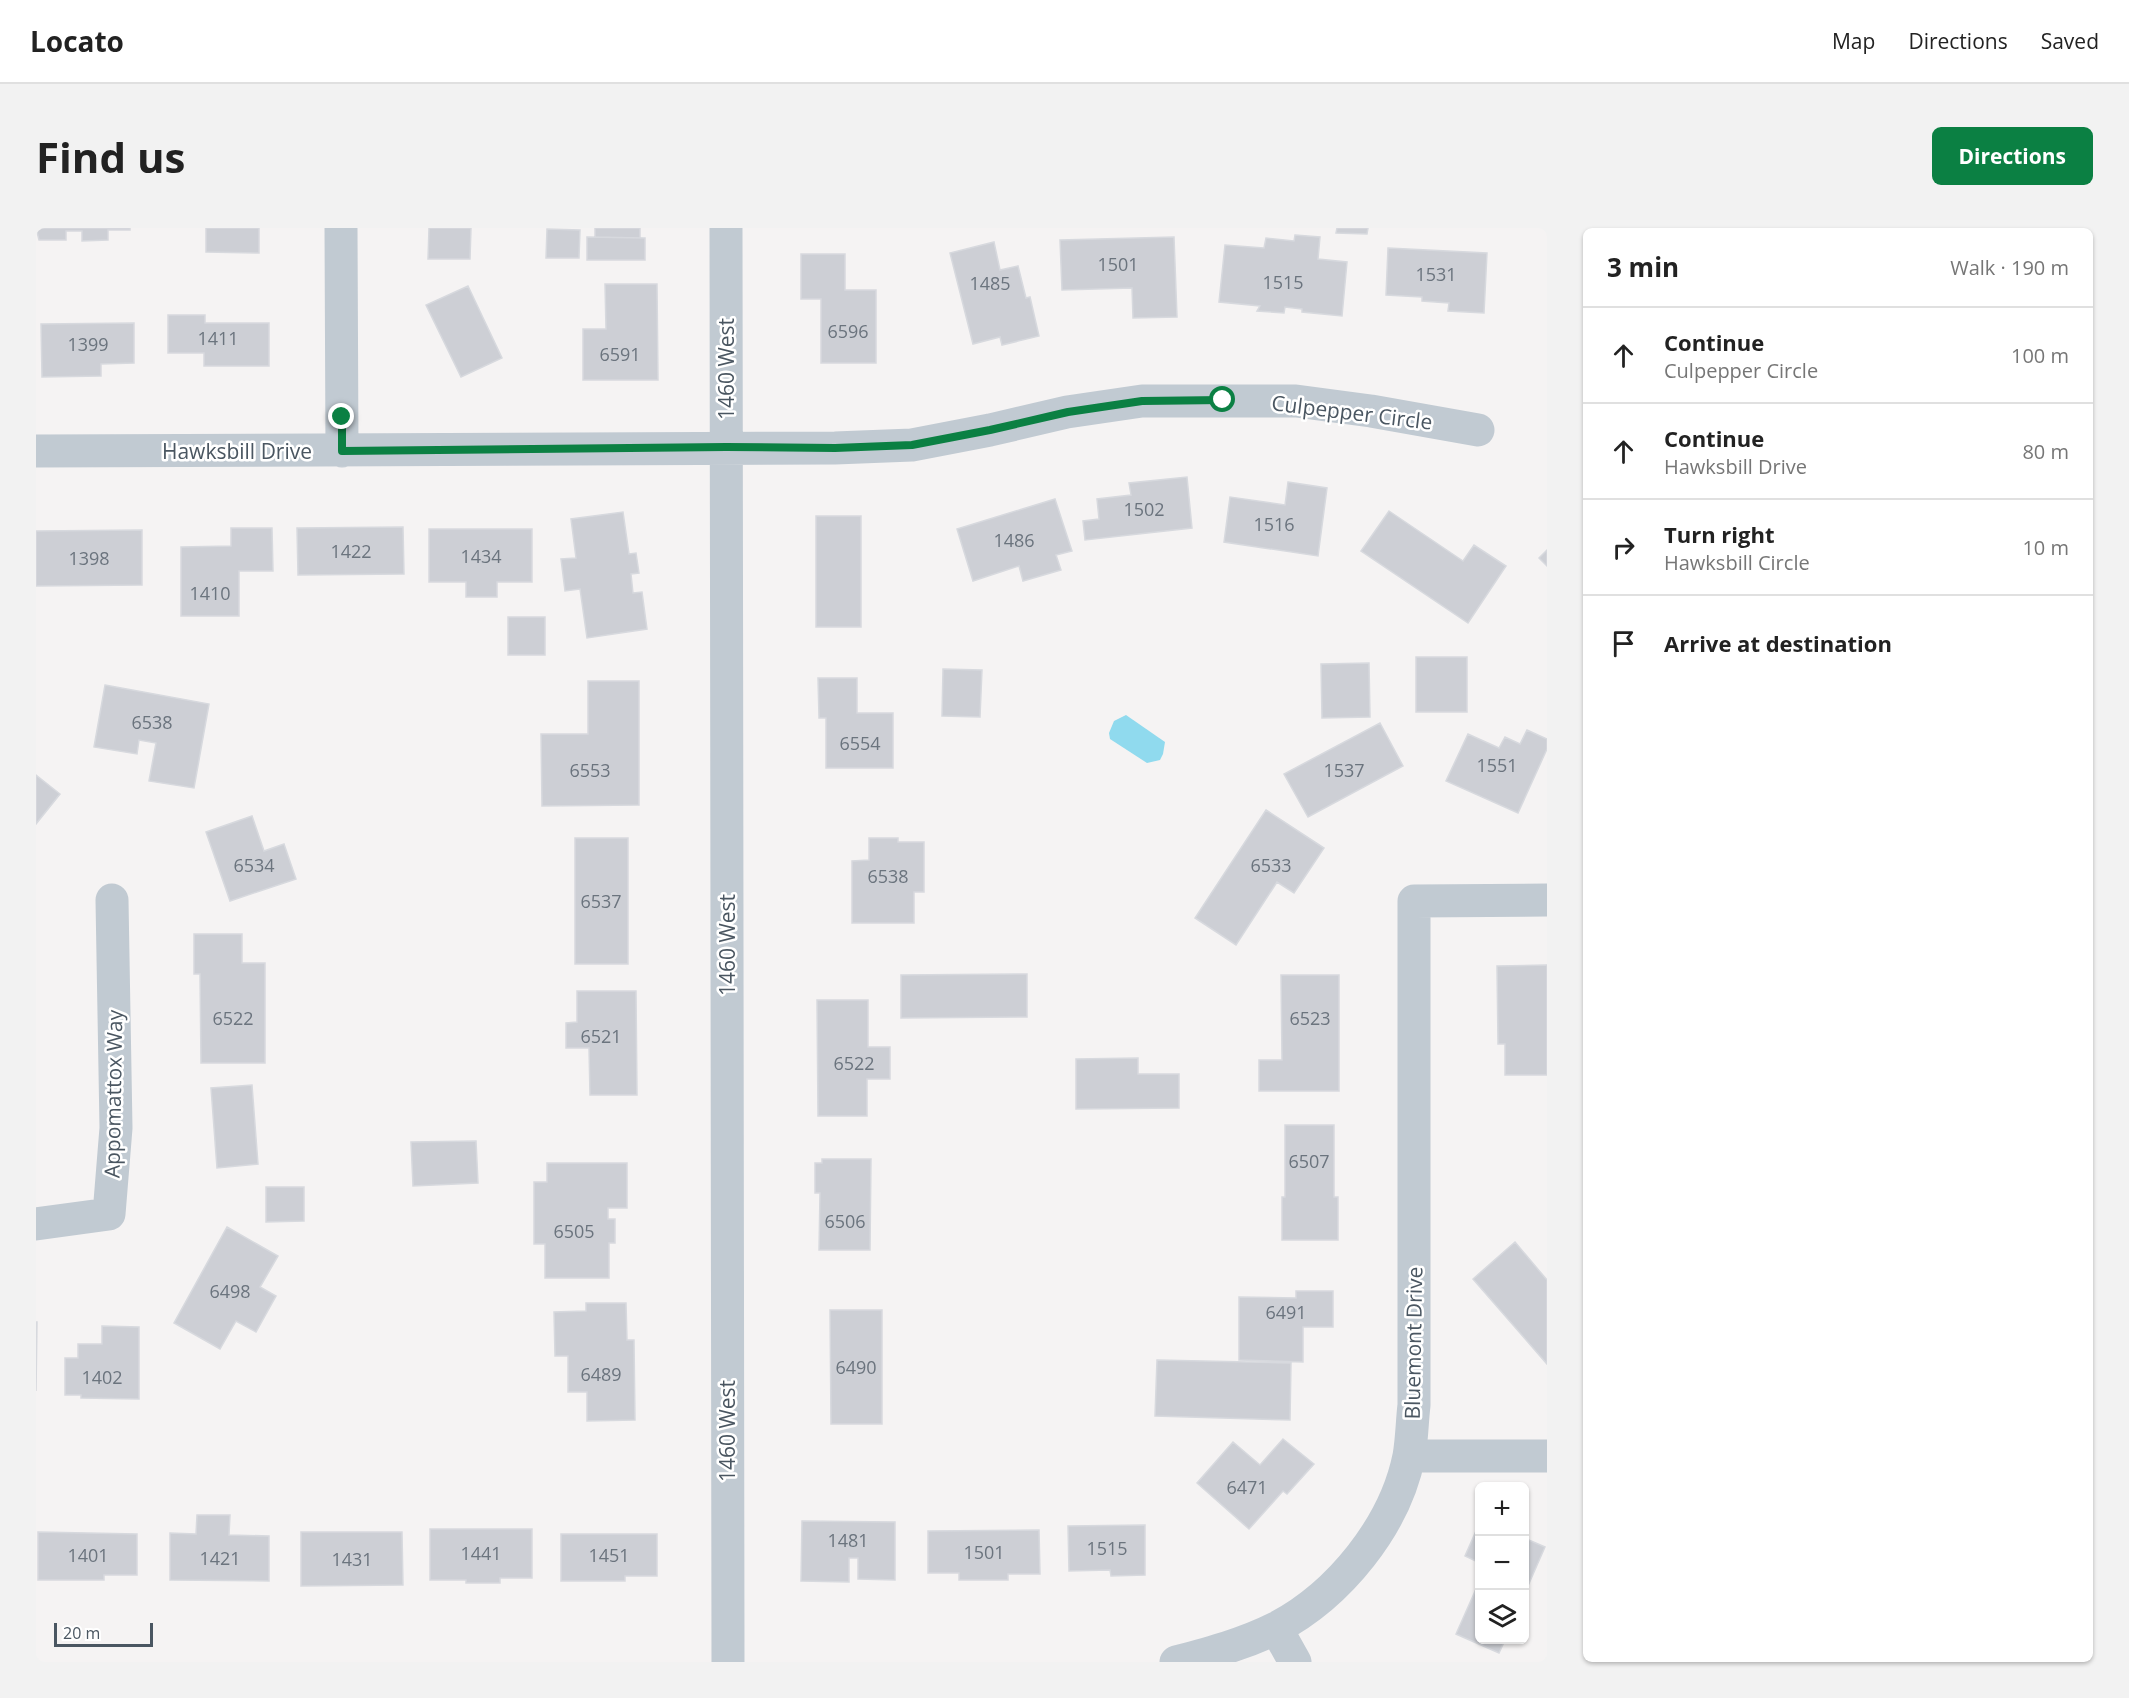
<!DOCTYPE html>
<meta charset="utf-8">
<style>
body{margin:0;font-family:"Open Sans",sans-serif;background:#f2f2f2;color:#222}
.controls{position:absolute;right:18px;bottom:18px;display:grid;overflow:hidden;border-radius:9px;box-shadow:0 2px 4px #0004}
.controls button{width:54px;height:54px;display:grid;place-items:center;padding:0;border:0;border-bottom:2px solid #e0e0e0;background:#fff;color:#222;font:30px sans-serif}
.scale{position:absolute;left:18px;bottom:15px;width:99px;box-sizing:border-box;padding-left:6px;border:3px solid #4a5661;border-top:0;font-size:16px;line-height:21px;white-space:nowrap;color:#4a5661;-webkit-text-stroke:4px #fff;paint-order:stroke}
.stop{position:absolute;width:18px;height:18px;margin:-14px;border:4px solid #0b8043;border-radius:50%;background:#fff}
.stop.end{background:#0b8043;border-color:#fff;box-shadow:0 2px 6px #0008}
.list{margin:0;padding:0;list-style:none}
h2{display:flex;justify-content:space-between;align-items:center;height:78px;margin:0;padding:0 24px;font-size:26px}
h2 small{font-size:20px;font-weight:400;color:#767676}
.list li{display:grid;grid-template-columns:39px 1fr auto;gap:18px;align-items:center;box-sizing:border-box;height:96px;padding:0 24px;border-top:2px solid #e0e0e0}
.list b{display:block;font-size:22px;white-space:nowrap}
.list p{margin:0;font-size:20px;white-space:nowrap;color:#767676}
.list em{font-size:20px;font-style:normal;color:#767676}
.icon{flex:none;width:33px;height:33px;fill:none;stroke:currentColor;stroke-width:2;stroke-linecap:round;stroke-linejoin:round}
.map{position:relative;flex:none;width:1511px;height:1434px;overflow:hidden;border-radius:9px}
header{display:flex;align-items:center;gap:36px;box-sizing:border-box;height:84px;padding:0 30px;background:#fff;border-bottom:2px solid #e0e0e0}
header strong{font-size:28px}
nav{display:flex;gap:33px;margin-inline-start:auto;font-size:21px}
.intro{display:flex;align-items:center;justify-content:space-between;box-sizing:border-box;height:144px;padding:0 36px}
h1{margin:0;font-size:42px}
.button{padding:15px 27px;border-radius:9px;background:#0b8043;color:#fff;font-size:21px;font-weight:700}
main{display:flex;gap:36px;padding:0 36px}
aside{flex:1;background:#fff;border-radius:9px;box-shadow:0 2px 4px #0004}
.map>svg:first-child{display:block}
</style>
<header>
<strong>Locato</strong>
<nav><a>Map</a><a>Directions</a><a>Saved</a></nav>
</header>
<div class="intro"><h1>Find us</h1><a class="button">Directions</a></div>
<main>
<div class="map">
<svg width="1511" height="1434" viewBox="0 0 1511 1434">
<rect width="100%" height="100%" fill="#f5f3f3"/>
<path fill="#90daee" d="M1090 487 1129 514 1127 526 1124 532 1111 535 1074 511 1073 505 1078 493Z"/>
<path fill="#cdcfd5" stroke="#d7d9de" stroke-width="1.5" d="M0 0H94V2H72V12L46 13V3H30V12H3Z
M170 0H223V25L170 24Z
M393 0H435L434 31H392Z
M559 0H604V10L559 9Z
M1301 0H1332L1331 6 1300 5Z
M511 1 544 2 543 30H510Z
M1259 7 1284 9 1282 31 1311 34 1306 88 1266 84V81L1249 79 1248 85 1221 83 1224 78 1183 74 1189 17 1228 20 1230 10 1258 13Z
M551 9 609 10V32H551Z
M1138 9 1141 89 1097 90 1096 60 1026 62 1024 12Z
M958 14 964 42 982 38 990 70 994 69 1003 108 966 117 964 109 937 116 914 25Z
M1352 20 1451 25 1448 85 1412 83 1413 75 1386 73V69L1350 67Z
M765 26H809V62H840V135H785V71H765Z
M569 56H621L622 152H547V101H570Z
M432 58 466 130 425 149 390 77Z
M132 87H169V95H233V138H168V125H132Z
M98 95V135L65 136V148L6 149 5 96Z
M1151 249 1156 300 1049 312 1047 293 1063 291 1061 271 1095 267 1093 255Z
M1252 254 1291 260 1282 328 1188 314 1194 269 1249 277Z
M1019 271 1036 323 1020 327 1025 342 987 353 983 338 937 353 921 301Z
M1353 283 1427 333 1438 317 1470 338 1432 395 1325 323Z
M587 284 593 326 600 325 603 345 595 346 597 365 606 364 611 401 551 410 544 361 529 363 525 331 540 330 535 291Z
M780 288H825V399H780Z
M367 299 368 346 262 347 261 300Z
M195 300H236L237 343H203V388H145V319L195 318Z
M393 301H496V354H461V369H430V354H393Z
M106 302V357L0 358V303Z
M1511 322V338L1503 330Z
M472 389H509V427H472Z
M1380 429H1431V484H1380Z
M1333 435 1334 489 1286 490 1285 436Z
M907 441 946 442 944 489 906 488Z
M782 450H821V485H857V540H790V490H783Z
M552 453H603V577L506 578 505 506H552Z
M69 457 173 476 158 560 113 553 120 515 103 512 101 526 58 519Z
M1344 495 1367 538 1272 589 1248 546Z
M1491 502 1511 511V521L1482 585 1410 553 1432 506 1463 520 1469 509 1484 516Z
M0 547 24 566 0 596Z
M1230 582 1288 620 1258 665 1241 654 1200 717 1159 690Z
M216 588 228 623 248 616 260 651 194 673 170 604Z
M539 610H592V736H539Z
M833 610H862V614H888V664H878V695H816V633L833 632Z
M158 706H206V735H229V835H165L164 746H158Z
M1511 737V847H1469V816H1462L1461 738Z
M991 746V789L865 790V747Z
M1245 747H1303V863H1223V832H1246Z
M541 763H600L601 867H554L553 820H530V795L541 794Z
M781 772H832V819H854V851H831V888H782Z
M1102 830V846H1143V880L1040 881V831Z
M216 857 222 936 181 940 175 860Z
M1249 897H1298V969H1302V1012H1246V969H1249Z
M440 913 442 955 377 958 375 914Z
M786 931H835L834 1022H783L784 965H779V935H786Z
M511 935H591V980H572V991H579V1015H573V1050H509V1016H498V954H511Z
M230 959H268V993L230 994Z
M191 999 242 1028 224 1059 240 1068 220 1104 200 1093 184 1121 138 1095Z
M1479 1014 1511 1052V1136L1437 1051Z
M1260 1063H1297V1099H1267V1134L1203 1132V1069L1260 1070Z
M550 1075H590L591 1112H598L599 1192 551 1193V1164H532V1128H519L518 1084 550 1083Z
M794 1082H846V1196H795Z
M0 1094H1L0 1163Z
M66 1098 103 1099V1171L45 1170V1167H29V1130H42V1116H66Z
M1121 1132 1255 1135 1254 1192 1119 1188Z
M1247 1211 1278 1236 1251 1266 1247 1263 1213 1301 1161 1255 1197 1214 1224 1237Z
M161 1287H194L193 1307 233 1308V1353L134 1352V1305L160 1306Z
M766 1293 859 1294V1352L822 1351V1330H813V1354L765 1353Z
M1444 1294V1335L1429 1328Z
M1109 1297V1347L1075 1348 1074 1342 1033 1343 1032 1298Z
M394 1301H496V1350H464V1355H430V1352H394Z
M1003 1302 1004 1346H972V1352H923V1345H892V1303Z
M2 1304 101 1306V1347H68V1352H2Z
M265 1304H366L367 1357 265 1358Z
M525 1306H621V1348H589V1353H525Z
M1488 1310 1509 1319 1488 1367Z
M1444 1352V1412H1469L1463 1425 1420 1406Z"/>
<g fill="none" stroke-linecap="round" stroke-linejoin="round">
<path stroke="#c1cad2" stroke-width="33" d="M305 0 306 223
M690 0 692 1434
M0 223 799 220 876 217 954 202 1031 184 1106 173H1260L1335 183 1442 202
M0 996 73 986 80 900 76 672
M1373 1228H1511
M1240 1400 1259 1434
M1140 1434C1174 1425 1208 1416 1240 1400 1303 1367 1359 1298 1373 1228 1376 1211 1376 1194 1378 1177V673L1511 672"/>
</g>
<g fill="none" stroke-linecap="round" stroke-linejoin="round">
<path stroke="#0b8043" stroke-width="8" d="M306 189V223L690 219 799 220 876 217 954 202 1032 184 1106 173 1187 172"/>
</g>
<g text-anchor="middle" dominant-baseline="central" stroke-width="5" stroke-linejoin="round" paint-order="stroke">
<g font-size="18" fill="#6b747e">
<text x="1082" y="36">1501</text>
<text x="1400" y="46">1531</text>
<text x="1247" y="54">1515</text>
<text x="954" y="55">1485</text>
<text x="812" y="103">6596</text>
<text x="182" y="110">1411</text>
<text x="52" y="116">1399</text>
<text x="584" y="126">6591</text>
<text x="1108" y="281">1502</text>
<text x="1238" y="296">1516</text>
<text x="978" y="312">1486</text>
<text x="315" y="323">1422</text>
<text x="445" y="328">1434</text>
<text x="53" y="330">1398</text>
<text x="174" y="365">1410</text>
<text x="116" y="494">6538</text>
<text x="824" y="515">6554</text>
<text x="1461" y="537">1551</text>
<text x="554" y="542">6553</text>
<text x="1308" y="542">1537</text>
<text x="218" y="637">6534</text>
<text x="1235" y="637">6533</text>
<text x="852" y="648">6538</text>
<text x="565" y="673">6537</text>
<text x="197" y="790">6522</text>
<text x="1274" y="790">6523</text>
<text x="565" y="808">6521</text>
<text x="818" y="835">6522</text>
<text x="1273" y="933">6507</text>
<text x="809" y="993">6506</text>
<text x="538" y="1003">6505</text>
<text x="194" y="1063">6498</text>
<text x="1250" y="1084">6491</text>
<text x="820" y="1139">6490</text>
<text x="565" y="1146">6489</text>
<text x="66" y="1149">1402</text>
<text x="1211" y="1259">6471</text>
<text x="812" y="1312">1481</text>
<text x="1071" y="1320">1515</text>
<text x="948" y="1324">1501</text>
<text x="445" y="1325">1441</text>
<text x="52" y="1327">1401</text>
<text x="573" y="1327">1451</text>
<text x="184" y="1330">1421</text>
<text x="316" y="1331">1431</text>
</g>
<g font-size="21" fill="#4a5661" stroke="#fff">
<text transform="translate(690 141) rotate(-90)">1460 West</text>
<text transform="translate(1316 184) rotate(7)">Culpepper Circle</text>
<text x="201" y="223">Hawksbill Drive</text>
<text transform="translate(691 717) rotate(-90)">1460 West</text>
<text transform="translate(77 866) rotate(-89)">Appomattox Way</text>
<text transform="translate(1377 1115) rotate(-89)">Bluemont Drive</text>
<text transform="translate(691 1203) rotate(-90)">1460 West</text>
</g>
</g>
</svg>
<div class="controls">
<button>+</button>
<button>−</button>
<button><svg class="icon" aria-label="layers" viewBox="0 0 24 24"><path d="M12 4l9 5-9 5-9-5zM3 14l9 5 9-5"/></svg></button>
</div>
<div class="scale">20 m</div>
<div class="stop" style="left:1187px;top:172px"></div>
<div class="stop end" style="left:306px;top:189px"></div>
</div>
<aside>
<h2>3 min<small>Walk · 190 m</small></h2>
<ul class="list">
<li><svg class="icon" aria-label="ahead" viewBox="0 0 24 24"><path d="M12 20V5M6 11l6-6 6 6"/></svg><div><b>Continue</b><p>Culpepper Circle</p></div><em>100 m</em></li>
<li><svg class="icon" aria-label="ahead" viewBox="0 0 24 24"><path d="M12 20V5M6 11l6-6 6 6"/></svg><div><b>Continue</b><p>Hawksbill Drive</p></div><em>80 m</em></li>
<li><svg class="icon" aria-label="right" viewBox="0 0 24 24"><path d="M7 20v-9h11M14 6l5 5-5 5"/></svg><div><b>Turn right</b><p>Hawksbill Circle</p></div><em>10 m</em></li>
<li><svg class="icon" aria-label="arrive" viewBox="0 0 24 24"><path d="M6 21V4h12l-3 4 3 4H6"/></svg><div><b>Arrive at destination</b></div></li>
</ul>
</aside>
</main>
